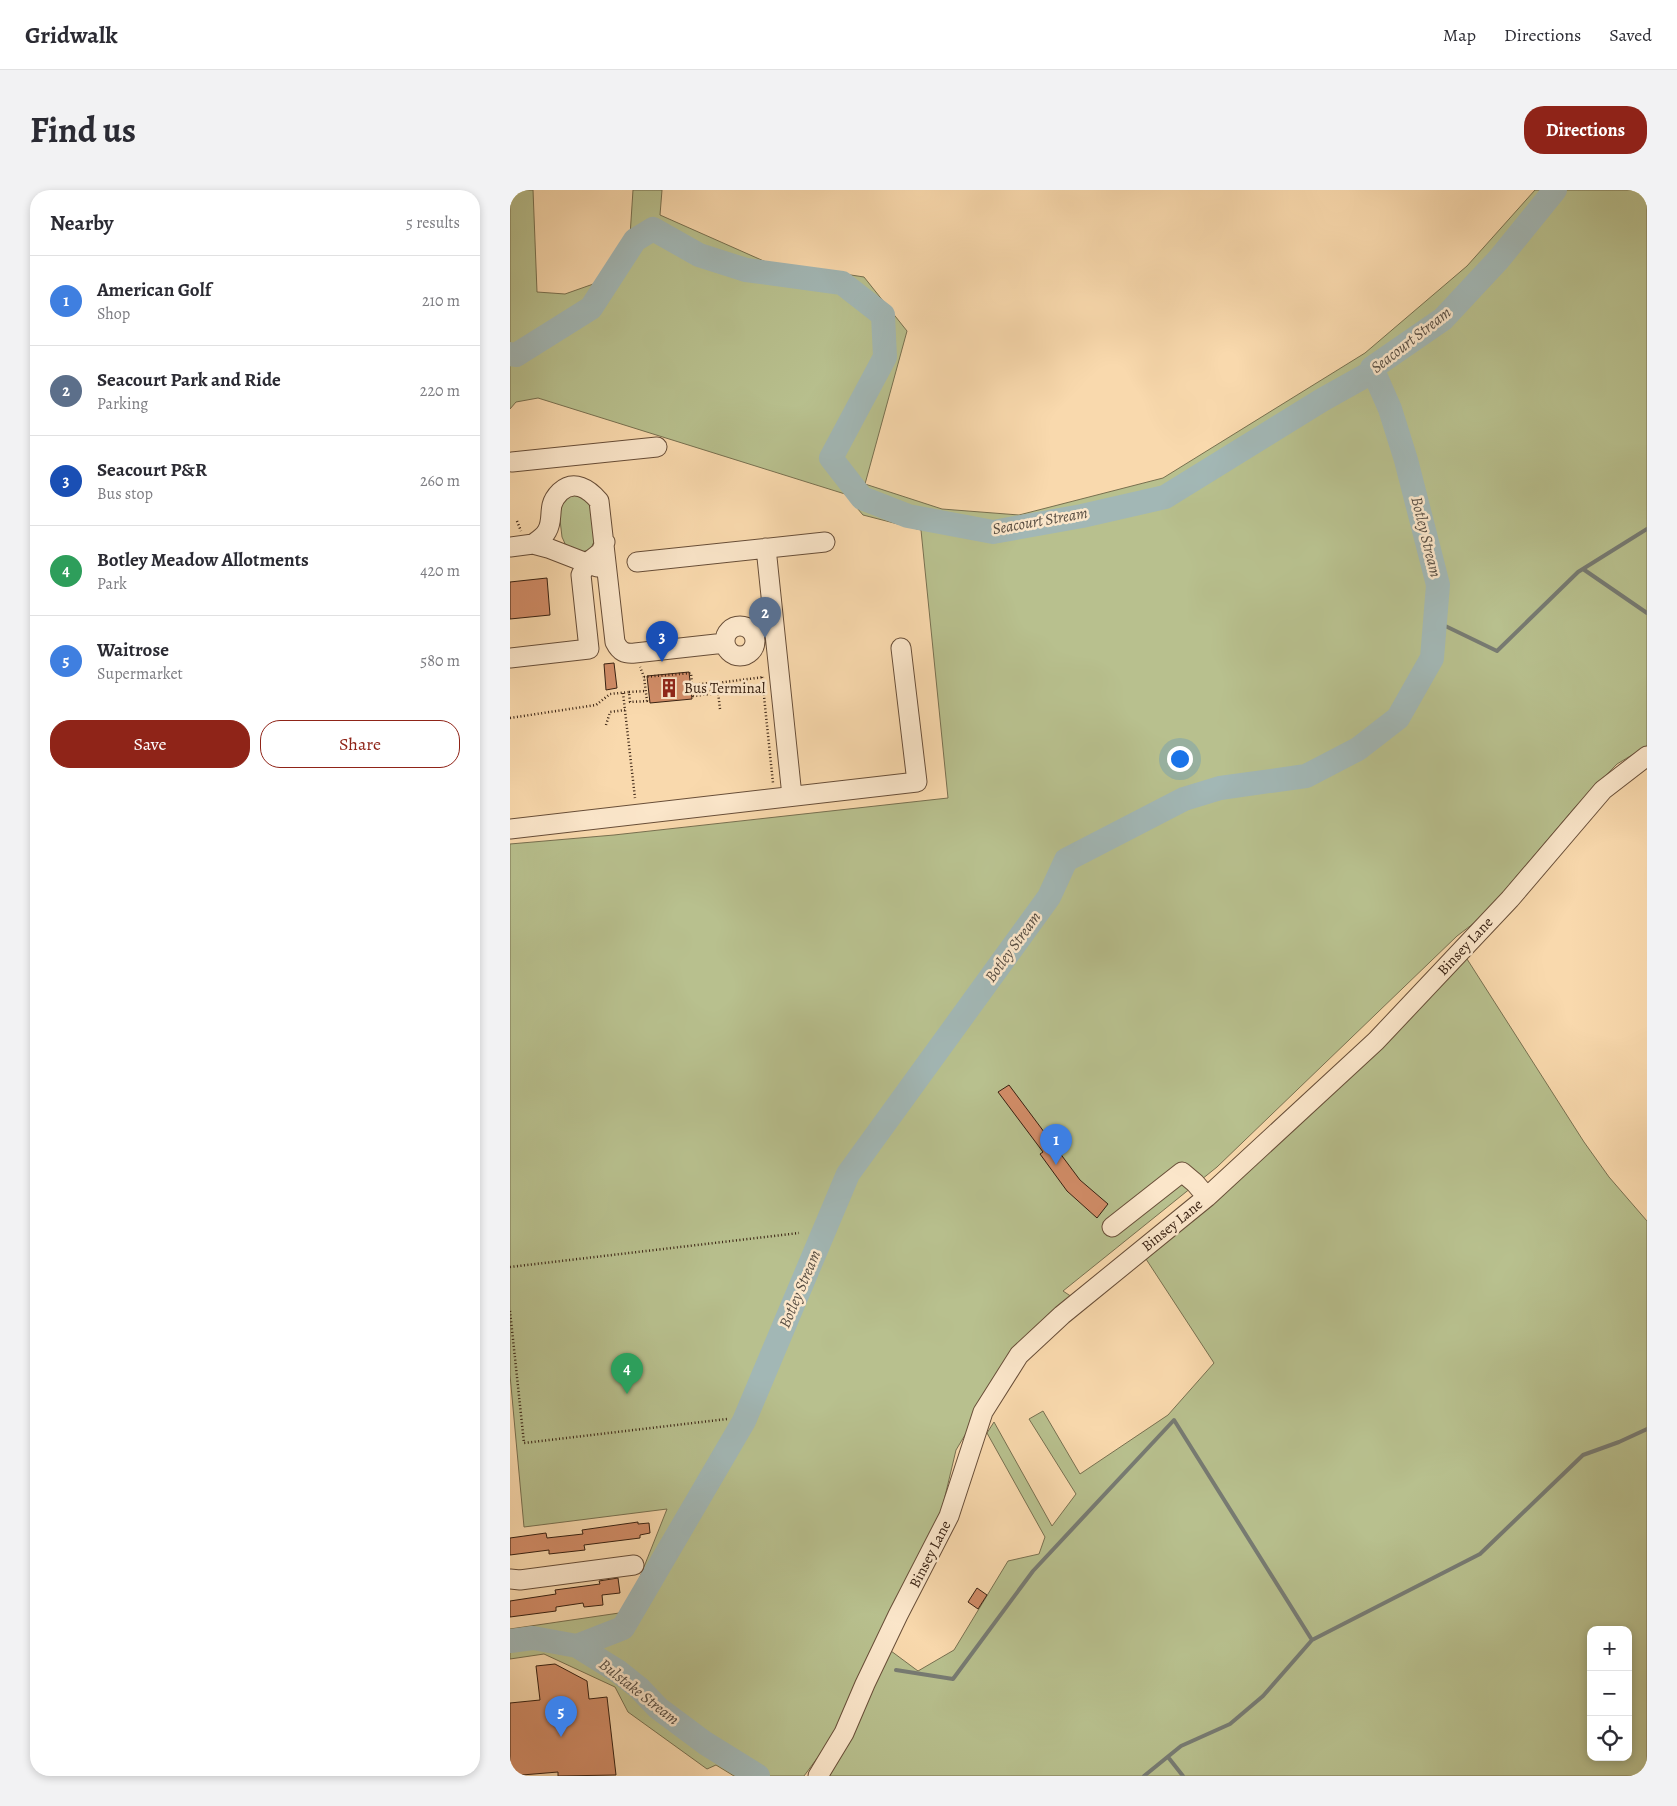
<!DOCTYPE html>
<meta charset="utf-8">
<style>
body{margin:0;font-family:Alegreya,serif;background:#f2f2f3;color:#2b2b33}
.controls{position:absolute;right:15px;bottom:15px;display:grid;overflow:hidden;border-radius:10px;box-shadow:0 2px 8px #0003}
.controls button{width:45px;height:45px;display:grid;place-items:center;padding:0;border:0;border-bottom:1px solid #e1e1e2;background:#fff;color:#2b2b33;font:25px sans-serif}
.you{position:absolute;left:669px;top:568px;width:18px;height:18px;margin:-12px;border:4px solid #fff;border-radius:50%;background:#1a73e8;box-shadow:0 0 0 8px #1a73e833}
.badge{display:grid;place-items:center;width:32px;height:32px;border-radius:50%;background:#8f2418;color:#fff;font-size:16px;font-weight:700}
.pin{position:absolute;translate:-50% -41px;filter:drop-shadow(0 1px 2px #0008)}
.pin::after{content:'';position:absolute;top:26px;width:18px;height:15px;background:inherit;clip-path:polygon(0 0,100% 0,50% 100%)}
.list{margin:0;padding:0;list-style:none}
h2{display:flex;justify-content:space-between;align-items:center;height:65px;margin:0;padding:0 20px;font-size:21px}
h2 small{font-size:16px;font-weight:400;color:#7c7c81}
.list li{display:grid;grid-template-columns:32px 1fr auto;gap:15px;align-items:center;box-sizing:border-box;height:90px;padding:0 20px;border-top:1px solid #e1e1e2}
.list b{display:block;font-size:19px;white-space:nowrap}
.list p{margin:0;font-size:16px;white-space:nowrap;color:#7c7c81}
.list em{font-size:16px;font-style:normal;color:#7c7c81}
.actions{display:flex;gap:10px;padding:15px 20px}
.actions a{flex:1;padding:11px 0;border:1px solid #8f2418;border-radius:20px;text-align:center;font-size:18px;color:#8f2418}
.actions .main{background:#8f2418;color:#fff}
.icon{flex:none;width:28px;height:28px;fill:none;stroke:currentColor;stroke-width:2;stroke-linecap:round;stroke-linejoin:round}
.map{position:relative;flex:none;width:1137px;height:1586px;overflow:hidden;border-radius:20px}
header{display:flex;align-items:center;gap:30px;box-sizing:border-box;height:70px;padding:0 25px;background:#fff;border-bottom:1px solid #e1e1e2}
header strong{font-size:24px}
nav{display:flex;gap:28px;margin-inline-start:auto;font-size:18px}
.intro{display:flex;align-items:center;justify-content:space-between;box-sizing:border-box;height:120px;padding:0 30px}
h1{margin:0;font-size:35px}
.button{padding:12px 22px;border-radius:20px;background:#8f2418;color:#fff;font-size:18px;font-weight:700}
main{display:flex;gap:30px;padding:0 30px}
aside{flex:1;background:#fff;border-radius:20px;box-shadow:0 2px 8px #0003}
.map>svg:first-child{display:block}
</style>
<header>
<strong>Gridwalk</strong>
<nav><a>Map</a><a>Directions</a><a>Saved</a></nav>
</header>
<div class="intro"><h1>Find us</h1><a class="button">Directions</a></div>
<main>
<aside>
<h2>Nearby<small>5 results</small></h2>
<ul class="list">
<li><span class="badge" style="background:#3f7fe0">1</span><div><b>American Golf</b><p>Shop</p></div><em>210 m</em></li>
<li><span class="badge" style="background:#5c6f8a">2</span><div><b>Seacourt Park and Ride</b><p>Parking</p></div><em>220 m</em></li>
<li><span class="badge" style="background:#1a4fb4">3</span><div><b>Seacourt P&amp;R</b><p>Bus stop</p></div><em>260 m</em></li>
<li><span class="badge" style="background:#2e9e5b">4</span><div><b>Botley Meadow Allotments</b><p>Park</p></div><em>420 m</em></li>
<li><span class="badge" style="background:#3f7fe0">5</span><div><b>Waitrose</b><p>Supermarket</p></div><em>580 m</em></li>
</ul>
<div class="actions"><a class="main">Save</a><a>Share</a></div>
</aside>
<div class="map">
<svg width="1137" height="1586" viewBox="0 0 1137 1586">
<rect width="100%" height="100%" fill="#f9d9ad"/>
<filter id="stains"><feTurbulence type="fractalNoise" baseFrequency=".004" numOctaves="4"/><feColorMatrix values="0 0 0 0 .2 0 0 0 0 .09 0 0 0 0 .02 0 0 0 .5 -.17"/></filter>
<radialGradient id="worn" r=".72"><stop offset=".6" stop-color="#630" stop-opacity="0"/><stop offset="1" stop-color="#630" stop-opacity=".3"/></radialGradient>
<path fill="#b8c08e" stroke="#787050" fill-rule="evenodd" d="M0 0H23L27 102 55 104 89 92 120 46 123 0H152L150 25 256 72 354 87 397 141 355 294 432 319 509 325 653 288 855 163 957 76 1025 0H1137V556L1107 574 1066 616 972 727 947 746 707 977 553 1101 562 1107 500 1170 446 1260 427 1340 325 1544 294 1586H224L206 1575 197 1579 118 1522 105 1497 34 1464 0 1469V1439L116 1422 157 1319 14 1337 0 1185V654L104 645 438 608 411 340 353 325 335 304 28 208 6 212 0 219Z
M59 303 81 311C84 333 95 374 57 358L52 347 49 321Z
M957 769 1074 952 1099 987 1137 1031V1586H318L377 1458 408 1481 444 1460 498 1371 529 1364 535 1347 477 1243 484 1232 542 1336 566 1304 519 1229 533 1221 570 1284 658 1225 704 1173 636 1069 785 934ZM1081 1440H1118V1567H1081Z"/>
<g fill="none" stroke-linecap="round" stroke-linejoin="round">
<path stroke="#777b73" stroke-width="4" d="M1073 379 1137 423
M925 431 987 461 1068 382 1137 339
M386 1480 443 1489 523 1381 664 1230 802 1450
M658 1567 673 1586
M634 1586 671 1556 720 1534 753 1506 802 1450 970 1364 1073 1265 1109 1252 1137 1239"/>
<path stroke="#a2b7b5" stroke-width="24" d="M0 164 6 165 81 118 125 50 143 39 189 65 236 80 332 93 373 125 375 167 321 268 352 308 398 326 483 342 572 326 655 307 812 210 862 182V178L933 129 989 69 1045 0
M0 1451 23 1448 67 1456 109 1482 129 1498 148 1518 195 1553 248 1586
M67 1456 113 1438 234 1231 338 984 539 707 556 670 674 609 710 598 796 586 848 559 888 528 922 468 928 395 896 270 880 219 862 178"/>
</g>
<path fill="#d28d68" stroke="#372011" d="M37 388 40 425 0 429V392Z
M104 473 107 498 96 500 94 474Z
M179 482 182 509 140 513 137 486Z
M499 895 570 990 598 1014 587 1028 557 1001 530 964 533 962 488 902Z
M128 1332V1334L139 1333 140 1343 130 1345V1348L74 1355 75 1360 39 1364V1360L0 1365V1348L36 1343 37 1348 73 1344 72 1340Z
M108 1388 110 1403 92 1405 93 1415 74 1417 73 1413 46 1417V1421L0 1427V1411L46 1404 45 1400 90 1394 89 1391Z
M467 1398 477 1405 468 1419 458 1412Z
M45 1474 77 1491 79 1509 97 1507 106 1585 48 1586V1582L0 1586V1513L30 1510 26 1476Z"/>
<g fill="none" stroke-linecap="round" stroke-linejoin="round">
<g stroke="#684e38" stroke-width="21">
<path id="minor" d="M2 272 147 257
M23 354C27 351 34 347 37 341 42 333 40 324 42 315 43 311 47 305 50 302 64 289 79 299 89 311L105 452C110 462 115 464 125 463L215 453
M0 357 23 354 38 358 87 377
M256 358 282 606
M127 372 315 352
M215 451a15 15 0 1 1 30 0a15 15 0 1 1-30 0Z
M0 468 79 459 71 385 77 373 91 362 95 352
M0 639 407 592 391 458
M602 1037 672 982 685 993 697 1007
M0 1389 10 1390 124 1375
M308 1586 334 1543 355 1494 388 1425 439 1326 473 1222 509 1165 552 1125 697 1007 866 851 1000 709 1093 600 1137 566"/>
</g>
<path stroke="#372011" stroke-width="2.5" stroke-dasharray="1 2.5" stroke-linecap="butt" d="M7 331 11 341
M233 436 235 430 249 428
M134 487 181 483 183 506 201 504 200 493H207
M252 487 263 593
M182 495 200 493
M119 502 136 501
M113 503 125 608
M210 519 207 493 254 487
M0 528 86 515 100 504 119 502 120 512 137 511 134 487 130 477
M96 535 100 522 115 520
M0 1077 289 1043
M0 1121 14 1253 217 1229"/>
<use href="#minor" stroke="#fbe6ca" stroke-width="19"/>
</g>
<defs>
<g id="building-bare" transform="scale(1.5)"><path d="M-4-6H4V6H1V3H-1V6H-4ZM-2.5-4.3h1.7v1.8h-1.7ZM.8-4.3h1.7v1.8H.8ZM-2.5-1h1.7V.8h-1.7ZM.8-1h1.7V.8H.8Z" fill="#8f2418" stroke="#fbe6ca" stroke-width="2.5" paint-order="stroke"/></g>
</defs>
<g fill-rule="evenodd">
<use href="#building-bare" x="159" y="498"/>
</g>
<g text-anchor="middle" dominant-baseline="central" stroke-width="5" stroke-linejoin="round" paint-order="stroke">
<g font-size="15" fill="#372011" stroke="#fbe6ca" text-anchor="start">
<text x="174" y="498">Bus Terminal</text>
</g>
<g font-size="15" fill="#372011" stroke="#fbe6ca">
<text transform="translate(955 756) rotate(-47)">Binsey Lane</text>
<text transform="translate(662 1035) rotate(-39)">Binsey Lane</text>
<text transform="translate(420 1364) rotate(-63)">Binsey Lane</text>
</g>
<g font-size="16" font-style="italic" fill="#574d42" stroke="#fbe6ca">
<text transform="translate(901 150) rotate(-38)">Seacourt Stream</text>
<text transform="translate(530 331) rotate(-10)">Seacourt Stream</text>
<text transform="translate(916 347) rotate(76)">Botley Stream</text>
<text transform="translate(503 757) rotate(-54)">Botley Stream</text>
<text transform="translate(290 1099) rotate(-67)">Botley Stream</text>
<text transform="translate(129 1502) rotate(38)">Bulstake Stream</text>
</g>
</g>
<rect width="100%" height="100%" filter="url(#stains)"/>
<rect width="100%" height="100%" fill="url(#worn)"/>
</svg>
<div class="controls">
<button>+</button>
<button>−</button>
<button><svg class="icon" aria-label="locate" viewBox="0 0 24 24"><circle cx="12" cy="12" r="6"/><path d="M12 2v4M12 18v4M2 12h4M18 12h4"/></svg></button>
</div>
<div class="you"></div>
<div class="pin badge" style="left:546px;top:975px;background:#3f7fe0">1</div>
<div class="pin badge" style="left:255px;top:448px;background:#5c6f8a">2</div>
<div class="pin badge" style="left:152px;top:472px;background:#1a4fb4">3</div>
<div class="pin badge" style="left:117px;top:1204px;background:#2e9e5b">4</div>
<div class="pin badge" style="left:51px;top:1547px;background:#3f7fe0">5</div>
</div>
</main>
